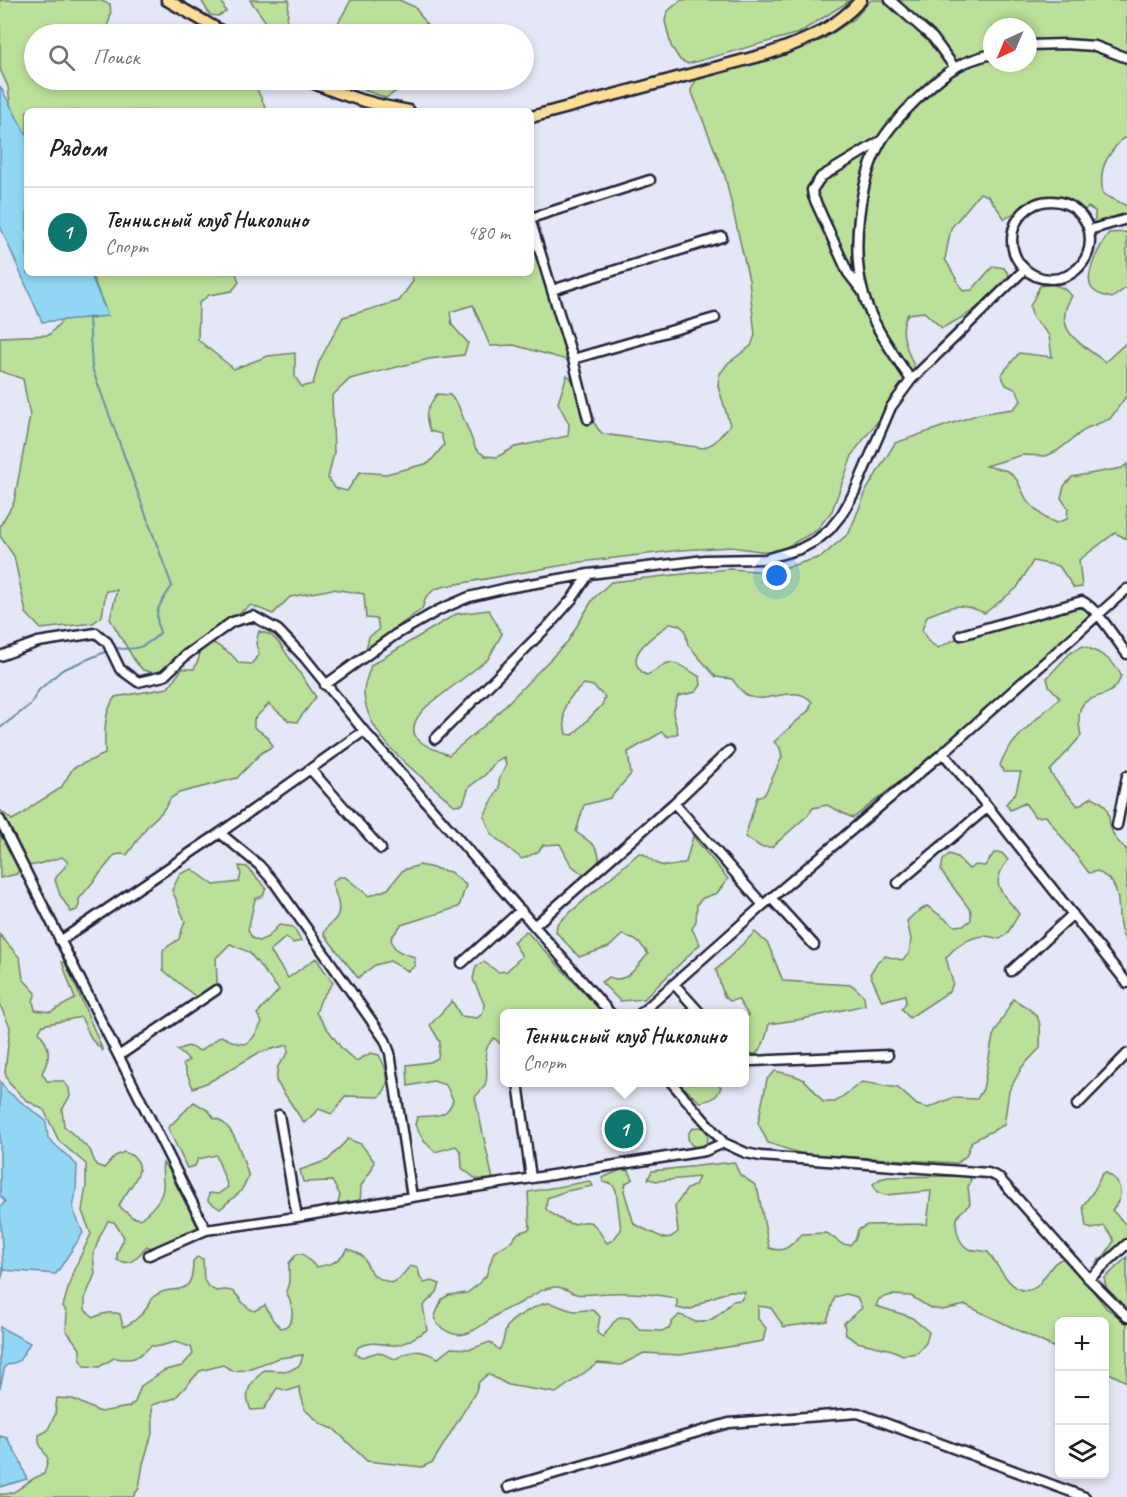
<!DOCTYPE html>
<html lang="ru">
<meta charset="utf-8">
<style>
body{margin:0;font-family:Caveat,sans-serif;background:#f6f6f6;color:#202124}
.controls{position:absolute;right:18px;bottom:18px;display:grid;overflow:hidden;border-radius:9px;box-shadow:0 3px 9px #0003}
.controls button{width:54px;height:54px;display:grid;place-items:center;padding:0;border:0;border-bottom:2px solid #e0e0e0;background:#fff;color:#202124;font:30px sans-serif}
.compass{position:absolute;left:983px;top:18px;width:54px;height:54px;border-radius:50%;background:#fff;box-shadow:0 3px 9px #0003;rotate:224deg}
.you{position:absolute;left:777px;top:576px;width:21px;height:21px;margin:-15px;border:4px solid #fff;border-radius:50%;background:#1a73e8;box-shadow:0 0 0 9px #1a73e833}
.badge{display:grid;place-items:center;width:39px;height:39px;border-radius:50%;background:#0f766e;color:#fff;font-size:20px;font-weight:700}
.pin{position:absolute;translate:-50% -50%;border:3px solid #fff;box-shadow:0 2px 6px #0006}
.popup{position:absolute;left:500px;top:1009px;width:249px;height:78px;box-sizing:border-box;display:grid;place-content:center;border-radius:9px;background:#fff;filter:drop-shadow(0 2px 4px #0005);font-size:20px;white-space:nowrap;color:#757577}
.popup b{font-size:22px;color:#202124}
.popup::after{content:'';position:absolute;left:50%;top:100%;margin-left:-12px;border:12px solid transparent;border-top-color:#fff}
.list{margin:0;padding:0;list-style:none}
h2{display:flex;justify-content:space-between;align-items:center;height:78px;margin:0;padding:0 24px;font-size:26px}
h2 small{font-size:20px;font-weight:400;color:#757577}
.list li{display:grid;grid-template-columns:39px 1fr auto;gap:18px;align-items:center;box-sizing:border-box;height:90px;padding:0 24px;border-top:2px solid #e0e0e0}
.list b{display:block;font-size:22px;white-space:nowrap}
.list p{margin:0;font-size:20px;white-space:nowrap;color:#757577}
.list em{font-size:20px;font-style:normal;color:#757577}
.icon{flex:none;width:33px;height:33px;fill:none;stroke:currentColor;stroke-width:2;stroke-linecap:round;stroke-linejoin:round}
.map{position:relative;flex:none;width:1127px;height:1497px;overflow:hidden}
.search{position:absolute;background:#fff;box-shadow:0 3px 9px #0003;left:24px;top:24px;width:510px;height:66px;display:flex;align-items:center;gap:15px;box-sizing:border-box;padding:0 21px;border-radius:33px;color:#757577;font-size:22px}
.panel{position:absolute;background:#fff;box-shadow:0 3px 9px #0003;left:24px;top:108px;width:510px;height:168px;border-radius:9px}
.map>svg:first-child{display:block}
</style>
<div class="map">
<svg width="1127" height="1497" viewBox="0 0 1127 1497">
<rect width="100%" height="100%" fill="#e4e7f5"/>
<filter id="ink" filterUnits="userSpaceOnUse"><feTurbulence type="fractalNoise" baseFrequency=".0167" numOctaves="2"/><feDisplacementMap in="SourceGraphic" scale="12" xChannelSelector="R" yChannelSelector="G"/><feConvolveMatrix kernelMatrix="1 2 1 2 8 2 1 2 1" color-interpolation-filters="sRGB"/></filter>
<g filter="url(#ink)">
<path fill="#bbe09a" stroke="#6e816a" stroke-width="1.5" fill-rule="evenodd" d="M0 0H98L110 4C114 33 98 34 74 34 61 34 48 34 34 34V80H251L254 83 267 111H27V174L15 144 8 87 0 69Z
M201 0H221L226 12 218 16 210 15Z
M250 0H289L287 21 301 34H258L265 31 266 22Z
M351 0H399L415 7 433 34H336L337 25Z
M681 0H851L799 33 688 64 680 60 671 46 665 21 667 12Z
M871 0H1127V138L1122 139C1106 157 1098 169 1103 194L1127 206V222L1100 230 1089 224 1095 219V211L1088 207 1082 212 1050 202 1042 205 1036 199 1005 219 988 196 980 193 951 228 945 259 963 291 972 290 993 266 1004 268 1009 275C1002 297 962 318 942 328L924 312 908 314C896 331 910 355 916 372L853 453 832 511 816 531 775 553 731 547 681 550 581 562 446 586 435 589 426 597 422 609 366 649 369 637 379 630 377 619 366 618 364 594 333 589 290 597 273 614 251 605 183 650 165 669 154 673 143 670 135 661 110 619 117 590 106 591 102 616 93 623 41 629 26 613 14 556 0 536V526L14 502 30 416 23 379 0 371V337L49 335 69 313 93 319 105 308 91 273H236L239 282 232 291 209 295 199 303 198 340 234 369 268 356 295 353V377L302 387 313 384 319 362 343 317 399 301 413 281 411 273H531V230L570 361 514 345 490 346 473 305 450 312 452 325 468 343 464 355 429 359 350 379 332 396 334 453 328 478 335 488 347 491 360 472 386 474 429 463 444 445 441 434 430 431C423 415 427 408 437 394L450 395 458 405 476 449 485 456 497 457 515 447 568 436 569 424 558 403 567 375C586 390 585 418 603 434L704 448 715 442 730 425 718 386 719 375 728 363 751 346 755 335 749 280 725 176 691 90 696 80 822 40 854 19ZM992 27H1028V63H992Z
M337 80H414L386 98Z
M1127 232V287L1112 298C1105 296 1095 294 1091 287 1084 274 1101 244 1109 233Z
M1052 284 1063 288 1072 296C1050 330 1081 343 1105 362L1127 342V395L1110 419 1087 428 1057 451 1046 456 1022 455 986 466 1008 471 1017 480 1027 501 1045 518 1056 523 1067 519 1068 508 1061 498 1064 486 1072 477 1122 468 1127 464V539L1115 533 1079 560 1082 587 1074 588 1059 566 1033 561 1017 588 985 613C957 602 954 605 927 616L922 630 928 641 938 648 960 637 1082 604 1089 614 1081 624 923 763 853 818 827 805 813 808 808 815 772 847H761L745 837 757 797 765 794 782 757 780 748 774 742 809 710 812 702C795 681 763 708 745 694 740 690 736 684 732 679L716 677 688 645 685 630 679 625 671 623C656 634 618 657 646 675 655 673 660 665 668 663 678 661 691 672 700 677L701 685 696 692 678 696 673 713 678 733 668 737 662 732 628 752 631 774 610 798 584 805 576 832C589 842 603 847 598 865L584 875 571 865 560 844 543 845 538 852 522 859 492 835 484 816 499 788V780L506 765 504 757 496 761 485 775 469 787 463 804 454 805C422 776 365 739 364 692 364 683 369 673 371 665L456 614 489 610 502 634 488 659 426 707C398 736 422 745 449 755L490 721 568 641 593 599 611 582 729 569 770 572 821 557 849 533 867 489 895 443 979 414 1013 409 1021 401 1017 390 1006 385 1001 375 1019 353 1052 357 1049 335 1033 318 1030 306 1040 286ZM584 684 593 686 605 697 602 705 573 735 566 734C561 705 564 703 584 684Z
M259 631 271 635 280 644 316 697 297 722 289 721 269 704 254 719V727L268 737 272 747 261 753 237 778 179 793 171 798 162 812 149 824 127 855 121 854 115 855 79 899V905L77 910 71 912 60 895 55 880C58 872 65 869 68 862L62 857 35 865 20 866 17 874 0 878V810L12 820 23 814 32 806 61 788 73 768 105 754C105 733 103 714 115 697L168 688 182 669H194L199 658 200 647 209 640 231 654 239 663 251 664 259 655 256 643Z
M1083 646C1099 652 1113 659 1121 675 1112 712 1069 679 1081 736L1050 771C1054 782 1070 795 1078 806L1092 797C1114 806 1106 819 1113 834 1116 841 1122 845 1127 850V942C1113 925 1124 900 1112 882 1109 878 1101 874 1097 871L1089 873 1046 816 1035 817 1025 803 1010 810 1006 804 1016 792 1021 772H1004L1000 765C1008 741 1041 715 1060 698L1049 686 1047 678 1070 653Z
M693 836 728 879 717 893 703 898 697 904 696 921 692 929 700 944 644 999 620 1001 601 982 609 977C627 985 636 967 648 954 642 944 634 937 622 935L609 947 579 957 556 932 557 924 639 853C648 854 649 859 656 863 664 868 678 866 686 862Z
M994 853H1002L1008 860C988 886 1002 891 1019 914L1007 934 1000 939C995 938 989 936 985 936 971 936 954 947 946 958L953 983 950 991 909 1018 902 1009 906 1002 905 995 882 1001 870 974 878 961 885 956 902 960 909 954 911 939 907 921 913 915 927 906 955 926 964 925 971 920V911L941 871 943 860 949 854 957 857 969 869 976 865 985 866Z
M420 865 450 872 466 885 459 907 401 925 391 938C393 952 402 953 415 957V966L408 971 390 961 375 965 358 978 324 934C326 925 331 925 336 918 343 909 335 893 332 883L338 877H345L369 896 388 889 403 870Z
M239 866 247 867 266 888 263 896 255 899 248 930 252 938 259 941 268 937 279 925 293 927 301 941 293 943 286 937 270 951 288 978 316 958 333 983 321 999 316 1013 342 1049 356 1061 371 1053 379 1055C387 1069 393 1085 379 1097L346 1096 332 1114 319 1109 304 1123 276 1081 278 1066 288 1053V1045L260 1052 209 1082 193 1088 183 1064 189 1060 177 1050 188 1046 200 1051 221 1036C247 1049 249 1047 262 1022L257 1014 279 990 249 952 230 944 216 958 217 983 204 995 196 997 163 970V950L179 939 185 921 172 890 180 874 192 869 214 885 239 882 241 874Z
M526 931 603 1013 504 1014V1047L494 1038C477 1054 492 1067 485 1085 483 1089 478 1094 475 1097L493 1180 476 1179 462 1168 461 1152 456 1146 435 1152 424 1141 415 1125 417 1117C434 1115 447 1119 453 1100L446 1085 433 1081 408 1086 407 1065 430 1062 438 1058 440 1042 430 1025 452 1001 461 1016 477 1018 483 1013 484 1004 473 979 476 966 484 962 498 972 507 971 522 956 513 942Z
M755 932 768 944 783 981 852 985 864 996 865 1005 803 1019 769 1024C766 1036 765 1045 756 1054L747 1053C740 1043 744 1026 748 1015L738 999 730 1001 724 996 716 970Z
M0 935 20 958 23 979 36 993 33 1001 35 1010 51 1012 75 999 62 962 65 961 103 1051 92 1040 81 1017 43 1025 39 1032C51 1047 51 1057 42 1073L47 1081H63L69 1088 70 1096 62 1110 64 1126 90 1150 96 1165 104 1168 115 1156 124 1152C158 1164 126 1188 119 1206L132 1217 140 1219C149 1212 162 1200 163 1188 164 1179 161 1171 163 1163L172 1173 174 1181 198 1227 196 1234 154 1251 147 1246C137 1256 132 1268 117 1260V1254L124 1237 114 1222 108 1221 100 1236 93 1255 95 1274 85 1298V1310L94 1317C103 1314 110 1311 120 1314L123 1327C131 1324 141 1316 146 1309 149 1305 149 1300 153 1297 172 1281 193 1303 193 1261L197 1257 203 1259C205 1277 199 1282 216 1291 244 1286 234 1303 254 1311L265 1305 273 1320 281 1328C298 1325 292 1303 286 1292L289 1282V1263L297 1254H303L316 1267C333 1264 336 1263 348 1249 373 1258 360 1261 374 1275 378 1279 386 1281 392 1283L399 1279 410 1266 418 1268 420 1277 424 1283 432 1281 440 1284 437 1292 423 1306 427 1330C418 1335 407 1344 397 1345 380 1346 377 1339 358 1347L355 1354 362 1357 378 1352 395 1359C413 1349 420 1349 438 1358L451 1348 471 1349 490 1342 499 1350C505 1342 503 1333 508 1325 513 1318 541 1302 549 1303 558 1304 567 1311 576 1311 588 1311 592 1306 600 1317L597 1333 603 1337 613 1323 620 1317 629 1318 640 1330 661 1331 669 1329 672 1322 679 1315C685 1316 688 1318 693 1321 708 1327 724 1311 732 1301L741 1300 745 1292 730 1291 708 1299 694 1308 686 1310 677 1308V1299C662 1294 625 1292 608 1293 599 1293 586 1296 576 1294 569 1292 563 1286 555 1287 542 1288 532 1296 522 1302 515 1306 507 1308 501 1312 478 1326 463 1348 437 1324L435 1316 442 1299 449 1295 467 1293 475 1287 486 1276 494 1252 511 1242 518 1233 530 1229 528 1192 590 1181 593 1186 566 1191 547 1198 546 1209C551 1214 565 1223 572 1224 579 1224 585 1219 592 1223 598 1227 602 1237 607 1243L613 1240 621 1230 616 1190 612 1184 603 1182 602 1178 621 1170 629 1171 633 1179 626 1183 624 1191 634 1224 663 1238 671 1237 678 1232 675 1206 687 1189 695 1185 699 1177 657 1181 648 1179 652 1171 734 1162 740 1175 754 1184 758 1191 769 1248C785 1254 791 1245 802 1234L827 1233 842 1244 850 1245 856 1238 858 1230 867 1225 927 1224 931 1191 885 1195 877 1192 873 1184 880 1179 888 1177 956 1176 965 1174 971 1179 968 1187 970 1204C967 1207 962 1211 959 1214 953 1224 958 1244 969 1249 975 1251 982 1250 988 1252 998 1265 1015 1302 1036 1287 1040 1284 1044 1277 1048 1272 1053 1265 1056 1260 1065 1258L1072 1263 1106 1308 1127 1323V1382L1105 1371 1104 1322H1060L1059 1350 966 1305 942 1310 930 1308 911 1296 891 1295 879 1299 876 1306 911 1317 929 1332 926 1343 917 1353 903 1355 892 1350 857 1342 846 1335 844 1323 862 1308 857 1297 846 1294 835 1297 827 1321 784 1327 771 1308 758 1306V1319L766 1328 763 1341 680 1355 644 1353 621 1365 598 1363 556 1393 508 1385 488 1374 479 1382 475 1393 433 1462 422 1467 367 1461 334 1429 323 1425 305 1410 299 1387 288 1391 277 1388 264 1409 251 1410C242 1391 251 1383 264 1370L289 1371 300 1365 303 1355 279 1358 245 1370 233 1371 223 1365 200 1371 175 1398 152 1405 153 1430 143 1464 139 1488 133 1497H0V1494C19 1496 25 1479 44 1474L48 1459 39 1443V1435L47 1431 55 1415 57 1398 73 1399 100 1412 129 1407 135 1402 141 1386 165 1370 182 1366 193 1354 191 1347 175 1342 160 1346H151C136 1359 134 1361 114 1358L99 1367 84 1366 80 1358V1349L66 1330 67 1313 63 1306 73 1272 91 1234 82 1211 86 1186V1164L59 1141 44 1110 26 1100 9 1083 5 1072 10 1027 0 1005Z
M1013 999C1042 1016 1041 1016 1040 1048L1022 1067 1009 1091 1004 1125 972 1141 966 1156 957 1163 802 1154 768 1143 758 1123 767 1079 775 1071C805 1077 805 1078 823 1102H835L862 1082 898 1088 917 1105 928 1108 952 1098 977 1099 983 1089 993 1036Z
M681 1083H717L721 1087C717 1098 712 1100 700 1102L682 1086Z
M194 1102 209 1111 214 1118C235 1123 242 1158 249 1177L240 1192 220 1209 208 1201 209 1193 218 1194 228 1187 216 1155 198 1159 195 1166 187 1168 168 1128Z
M688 1137a10 10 0 1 1 20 0a10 10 0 1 1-20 0Z
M348 1139 361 1144 374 1161 372 1169 361 1186 360 1204 353 1210 338 1203 340 1195 332 1181 303 1182 300 1170 328 1160Z
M1105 1172C1122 1181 1125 1196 1112 1210L1127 1226V1245L1099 1267 1096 1262 1105 1255 1114 1241 1112 1236 1104 1226 1092 1229 1086 1227 1083 1206C1087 1199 1094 1192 1097 1185 1100 1179 1099 1176 1105 1172Z
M1127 1257V1310L1107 1290 1104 1279Z"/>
<path fill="#91d7f3" stroke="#658fa9" stroke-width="1.5" d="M0 86 27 136V273H90L108 316 42 322 0 226Z
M0 1081 7 1091 46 1121 48 1138 77 1165 76 1191 73 1209 83 1233 56 1274 3 1270 0 1207 5 1202 0 1195Z
M0 1327 30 1343 19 1361 5 1366 0 1388Z
M0 1436 7 1438 20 1460 27 1479 0 1487Z"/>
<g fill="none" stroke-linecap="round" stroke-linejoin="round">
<path stroke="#658fa9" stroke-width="2" d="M89 317 92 368 172 586C159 606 153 609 160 633 145 647 137 651 116 648
M0 728 30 705 39 690 62 670 105 652
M0 1282 4 1269"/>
<g stroke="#22223b" stroke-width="13">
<path id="minor" d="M890 0 933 38 955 68
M1028 45 1065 44 1095 46 1127 58
M1012 240a39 39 0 1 1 78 0a39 39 0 1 1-78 0Z
M531 218 650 180
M531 222 573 359 588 419
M1089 230 1127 219
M552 290 722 237
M862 291 848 273 813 196 812 190 821 177 882 140
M573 359 715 318
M911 380C893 353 871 324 863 292 851 248 859 179 882 140 895 119 936 78 958 66 969 60 980 57 992 54
M961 635 1082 601C1099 610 1115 639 1127 654
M0 656 38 642 96 633 107 642 120 669 138 682 164 676 186 655 232 622 253 616 278 630 304 657 364 731 611 1014
M325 685 395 635 439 610 469 597 507 588 589 574 705 560 765 559 800 549 817 540 830 529 842 514 855 491 891 407 911 380 1024 270
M435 739 550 624 572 599 589 574
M943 753 988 807 1127 983
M311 770 381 849
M674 803 763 905
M0 820 206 1230 149 1255
M1117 825 1127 776
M220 833 259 865 274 882 385 1040 390 1053 412 1197
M898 883 988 807
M771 898 814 945
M534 926 674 803 729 751
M60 941 220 833 364 731
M462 963 521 910
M1011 971 1073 914
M674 984 701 1014
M640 1014 763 905 943 753 1127 589
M120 1055 216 990
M744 1059 752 1061 888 1055
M518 1082 531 1178
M671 1082 724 1143 746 1153 760 1156 988 1173 998 1177 1089 1279 1127 1317
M1077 1105 1127 1054
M297 1217 412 1197 705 1151 724 1143
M206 1230 297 1217 279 1115
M1089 1279 1127 1244
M508 1487 729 1423 858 1413 1085 1497"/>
</g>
<g stroke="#22223b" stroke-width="15">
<path id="major" d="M167 0 226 34
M307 80C340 95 373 105 409 111
M531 117 767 54C803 42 835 29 861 0"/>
</g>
<use href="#minor" stroke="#fff" stroke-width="8"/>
<use href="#major" stroke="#fcde96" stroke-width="10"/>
</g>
</g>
</svg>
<div class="controls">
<button>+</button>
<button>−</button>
<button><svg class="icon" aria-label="layers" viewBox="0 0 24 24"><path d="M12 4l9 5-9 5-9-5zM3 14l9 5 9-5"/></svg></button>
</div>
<svg class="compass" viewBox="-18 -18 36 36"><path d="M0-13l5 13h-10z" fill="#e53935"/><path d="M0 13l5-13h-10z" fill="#757577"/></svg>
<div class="you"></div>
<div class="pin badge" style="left:624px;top:1129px">1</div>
<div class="popup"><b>Теннисный клуб Николино</b>Спорт</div>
<div class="search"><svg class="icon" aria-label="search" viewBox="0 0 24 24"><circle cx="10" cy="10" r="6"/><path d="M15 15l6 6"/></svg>Поиск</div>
<section class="panel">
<h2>Рядом<small></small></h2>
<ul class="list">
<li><span class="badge">1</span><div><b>Теннисный клуб Николино</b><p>Спорт</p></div><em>480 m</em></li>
</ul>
</section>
</div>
